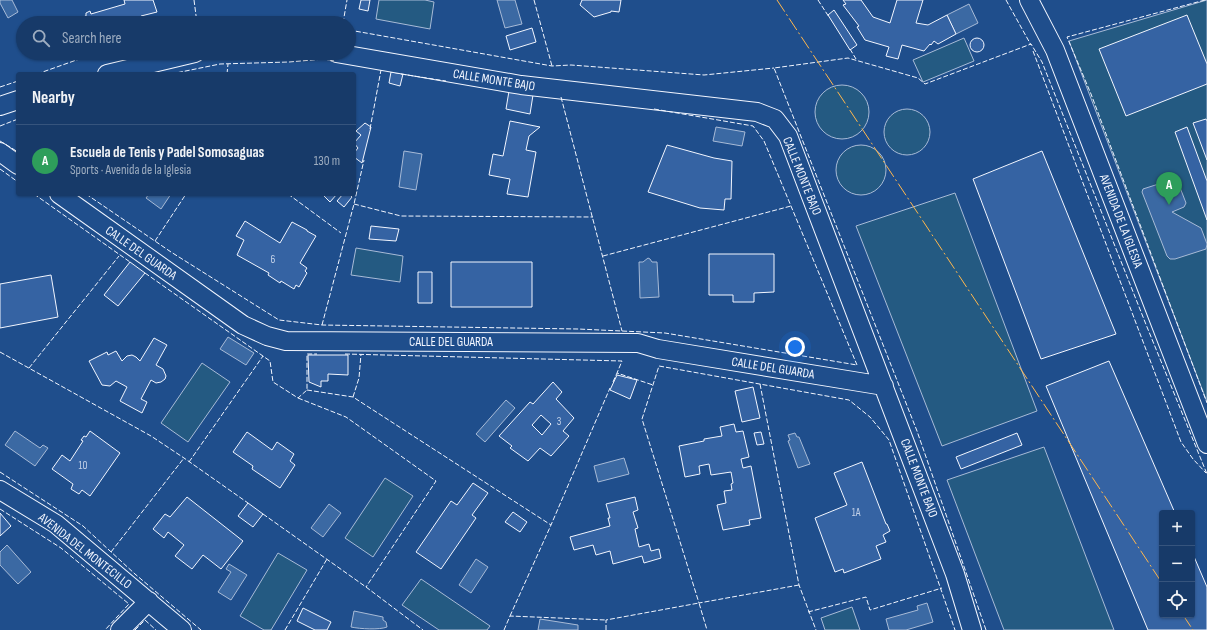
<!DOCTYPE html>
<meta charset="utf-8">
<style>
body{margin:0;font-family:"Sofia Sans Condensed",sans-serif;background:#20416f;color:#f1f3f6}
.controls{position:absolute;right:12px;bottom:12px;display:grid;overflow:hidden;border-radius:4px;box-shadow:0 1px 3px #0004}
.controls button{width:36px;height:36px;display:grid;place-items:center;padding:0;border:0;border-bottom:1px solid #36547d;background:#173a69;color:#f1f3f6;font:20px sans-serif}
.you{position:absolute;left:795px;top:347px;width:14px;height:14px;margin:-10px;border:3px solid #fff;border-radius:50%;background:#1a73e8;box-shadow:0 0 0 6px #1a73e833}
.badge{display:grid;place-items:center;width:26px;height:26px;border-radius:50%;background:#8abfa5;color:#fff;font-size:13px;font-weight:700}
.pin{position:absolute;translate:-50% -33px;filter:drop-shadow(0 1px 2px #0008)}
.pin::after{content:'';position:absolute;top:21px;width:14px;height:12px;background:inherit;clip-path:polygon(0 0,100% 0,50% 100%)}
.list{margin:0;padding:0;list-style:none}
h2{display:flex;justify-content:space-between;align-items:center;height:52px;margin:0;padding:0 16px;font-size:17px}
h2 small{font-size:13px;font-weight:400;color:#9eadc0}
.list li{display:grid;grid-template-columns:26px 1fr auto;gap:12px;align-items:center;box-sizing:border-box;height:72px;padding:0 16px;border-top:1px solid #36547d}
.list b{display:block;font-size:15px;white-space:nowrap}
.list p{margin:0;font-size:13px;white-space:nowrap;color:#9eadc0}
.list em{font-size:13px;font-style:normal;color:#9eadc0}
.icon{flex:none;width:22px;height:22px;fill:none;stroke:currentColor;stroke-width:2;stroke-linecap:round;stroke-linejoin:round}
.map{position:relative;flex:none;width:1207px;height:630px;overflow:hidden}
.search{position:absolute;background:#173a69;box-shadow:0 1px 3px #0004;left:16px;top:16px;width:340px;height:44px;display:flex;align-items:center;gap:10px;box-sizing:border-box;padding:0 14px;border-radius:22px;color:#9eadc0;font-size:15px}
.panel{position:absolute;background:#173a69;box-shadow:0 1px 3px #0004;left:16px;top:72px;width:340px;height:124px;border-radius:4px}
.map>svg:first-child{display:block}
</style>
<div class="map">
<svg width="1207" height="630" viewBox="0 0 1207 630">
<rect width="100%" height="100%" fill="#1f4e8c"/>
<path fill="#245a82" stroke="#a8bbd7" d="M379 0H425L434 2 430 29 376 19Z
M1207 0V402L1069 41Z
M964 38 974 61 923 82 913 60Z
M815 112a27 27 0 1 1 54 0a27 27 0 1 1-54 0Z
M884 132a23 23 0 1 1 46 0a23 23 0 1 1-46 0Z
M836 170a25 25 0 1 1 50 0a25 25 0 1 1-50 0Z
M955 193 1037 411 942 446 856 226Z
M356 248 403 256 400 282 351 275Z
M202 363 230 382 188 442 161 423Z
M1044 447 1114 630H1004L947 480Z
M385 478 413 496 373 557 345 538Z
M278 553 307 570 271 630H264L240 616Z
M421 579 490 626 487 630H439L402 605Z
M852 607 860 630H825L821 618Z"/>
<path fill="#3b69a3" stroke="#a8bbd7" d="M0 0H12L18 12 8 18 0 3Z
M497 0H515L522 24 505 28Z
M969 4 978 23 956 34 947 15Z
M716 127 745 132 742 146 713 141Z
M404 151 422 154 416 190 399 187Z
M1171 180 1179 185 1186 203 1184 207 1172 212 1201 228 1207 244 1206 249 1175 259H1170L1167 256 1142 192 1143 189Z
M149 194H171L161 209 146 198Z
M648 258 650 259 652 262H657L659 297 640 298 639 262H643Z
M228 337 254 353 246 365 220 349Z
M506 400 515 408 485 442 476 434Z
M15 431 40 448 43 445 48 448 35 466 5 445Z
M795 433 797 437H799L810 464 798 468 788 441 790 440 788 435Z
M624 458 629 474 598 482 594 466Z
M329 504 341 513 323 537 311 528Z
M7 545 31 572 18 584 0 565V552Z
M476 559 488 567 471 593 459 585Z
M229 564 247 575 231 600 218 592 231 572 226 569Z
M927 603 933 622 906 630H889L886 619 918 610 917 606Z
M354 611 383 617V620L386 622 387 627C380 630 360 629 351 627Z
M540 619 578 625V630H538Z"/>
<path fill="#3563a3" stroke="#f2f6ff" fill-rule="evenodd" d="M124 0H153L157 12 141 16 142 19 130 23H80L79 18 86 16V13L90 11 91 14 125 4Z
M361 0H370L368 11 359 9Z
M582 0H621L619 12 611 11V12L594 17 580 5Z
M843 0H861L873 17 890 23 897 0H923L916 23 928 25 947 15 956 34 938 44 934 41 931 45 930 44 924 51 902 45 898 59 886 56 889 47 865 40 857 27 859 26 843 5 846 4Z
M834 10 857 45 850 50 828 15Z
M1187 15 1207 64V84L1126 116 1099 49Z
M532 28 536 42 510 50 506 36Z
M970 45a7 7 0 1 1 14 0a7 7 0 1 1-14 0Z
M391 72 403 74 400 86 389 83Z
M509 91 533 95 530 114 506 109Z
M1206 119 1207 121V160L1193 123Z
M510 121 540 127 529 136 526 150 536 152 528 197 507 194 510 179 489 175 493 154 503 156Z
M365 123 371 127 362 163 354 157V153L358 148 354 143 361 135 356 131Z
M1187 127 1207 181V220L1175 132Z
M667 145 714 158 732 161 731 199H725L724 210 700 208 648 192Z
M1042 151 1116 334 1041 359 973 179Z
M322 194H337L330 202Z
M343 194H349L352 197 344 207 337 201Z
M245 221 280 243 292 222 307 230V231L316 236 300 263 307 268 305 271 307 273 299 287 296 285 294 289 281 281 280 283 268 275 269 273 237 255 244 240 236 236Z
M371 226 399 229 396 241 369 239Z
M709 254H774V292L754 293V302H733V295H709Z
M130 262 145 273 118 306 104 295Z
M451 262H532V307H451Z
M418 272H432V303H418Z
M51 275 58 317 0 328V284Z
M154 338 167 345 156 365 163 369 166 376 165 379 161 382 156 383 151 380 141 399 147 402 142 413 120 401 127 387 116 381 110 386 102 385 89 361 107 352 108 355 116 351 122 361 127 356 132 355 136 357 140 361Z
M308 355H348V375L328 374V381H321V387L309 382Z
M1109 361 1175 513H1162V615H1192V552L1207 587V630H1148L1046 386Z
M617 375 637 380 630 399 610 390Z
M553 382 562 392 556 399 574 418 563 431 569 436 551 456 540 448 528 461 510 448 512 446 499 436 530 402 533 404ZM541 415 551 424 542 435 532 425Z
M753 387 760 418 742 422 735 391Z
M734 424 736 432 743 431 749 457 741 459 743 468 751 466 761 518 749 520 750 525 723 530 717 505 726 503 724 491 732 490 731 484 733 483 731 472 711 475 709 464 699 466 700 474 685 477 679 446 704 441V439L722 436 720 427Z
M90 431 120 453 90 496 82 490 79 494 71 489 73 484 52 469 62 455 70 461 83 441 81 440 84 436 86 437Z
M247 432 272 450 277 442 294 454 290 461 295 465 280 488 252 469 253 466 233 452Z
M761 432 764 444 757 445 754 433Z
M1017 433 1022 445 961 469 956 457Z
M862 462 886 524H887L890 531 883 535 886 542 876 546 881 559 844 573 843 569 835 572 815 518 847 505 834 473Z
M473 483 488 493 472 515 476 518 441 569 416 552 451 501 457 505Z
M187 497 243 541 221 569 203 555 192 569 175 556 184 545 168 532 164 538 153 529 165 514 170 517Z
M635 497 638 510 633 512 638 528 635 529 639 547 649 544 651 551 659 549 661 558 644 563 642 556 613 564 610 551 596 555 593 545 574 550 570 537 610 526 608 518H610L606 504Z
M248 503 263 514 253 527 238 516Z
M513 512 527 522 520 532 505 522Z
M0 513 11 526 0 536Z
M303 608 331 622 327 630H315L297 621Z"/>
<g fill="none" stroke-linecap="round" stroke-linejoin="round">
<g stroke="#f2f6ff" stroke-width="20">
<path id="street" d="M1029 0 1055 50 1207 444
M336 53 521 85 757 112 775 119 788 136 955 574 972 630
M107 74 195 53
M0 106 18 100
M0 152 18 165
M59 194 243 325 267 336 286 341 638 343 658 349 884 386
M0 490 56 524 182 630
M120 630 149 601"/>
</g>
<use href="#street" stroke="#1f4e8c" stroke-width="18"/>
<path stroke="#f2f6ff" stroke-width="1" stroke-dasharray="5 2" stroke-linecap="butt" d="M194 0 197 23
M534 0 552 66
M818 0 829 17
M1006 0 1031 45
M1205 0 1067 37 1091 94 1207 403
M241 23 299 21 312 23
M343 23 347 0
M349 30 552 66 571 65 704 75 774 68
M850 49 856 59
M1033 51 1181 442 1193 459 1206 473
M37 74 85 57 102 53
M171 74 220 64 289 62 324 59 334 61
M227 74 228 64
M401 74 446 81
M0 87 18 81
M561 97 622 331
M654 109 753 126 764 141 857 365
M0 126 18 119
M370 129 381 70
M0 141 18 152
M0 169 18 182
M34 194 130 262
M86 194 171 252 279 320 322 325 578 329 665 333 857 365
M288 194 341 233
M354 204 401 216 593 217
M155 241 186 194
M603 256 791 206
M145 273 270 361 273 382 298 398 307 390V354H317
M322 325 354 204 364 160
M0 352 151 436 184 458 248 503
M345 354 622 361 617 373 653 385
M29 368 119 256
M613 382 617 373
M760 384 799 585 816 630
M307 390 353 397 551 525
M353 397 359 378 361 354
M298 398 346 417 436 481 366 587
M189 462 263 356
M0 472 83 526 135 574 201 630
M0 509 61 548 129 604 105 630
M263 514 366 587 423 630
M111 552 184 458
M799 585 699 603 642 419 659 366 849 400 870 417 889 440 955 630
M808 612 866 597 870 610 942 588
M510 616 551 525 610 388
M135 630 145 620 156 630
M285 630 327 559
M504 630 510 616 606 620
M606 630V620L699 603 707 630
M986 630 917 431 774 68 848 58 918 78 925 84 1031 44 1042 62 1147 327 1207 474"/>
<path stroke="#ffb74d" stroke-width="1" stroke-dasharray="14 3 2 3" stroke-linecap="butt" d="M777 0 1162 583
M1183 615 1193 630"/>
</g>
<g text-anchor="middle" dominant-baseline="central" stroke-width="3" stroke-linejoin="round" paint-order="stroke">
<g font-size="11" fill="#c3d1e8">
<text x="273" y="259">6</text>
<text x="559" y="421">3</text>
<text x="83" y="465">10</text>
<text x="856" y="512">1A</text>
</g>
<g font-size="13" fill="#f2f6ff" stroke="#1f4e8c">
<text transform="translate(494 80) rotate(9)">CALLE MONTE BAJO</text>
<text transform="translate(802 176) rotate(68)">CALLE MONTE BAJO</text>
<text transform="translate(1121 221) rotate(69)">AVENIDA DE LA IGLESIA</text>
<text transform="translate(141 253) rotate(35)">CALLE DEL GUARDA</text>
<text x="451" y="342">CALLE DEL GUARDA</text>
<text transform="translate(773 368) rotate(9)">CALLE DEL GUARDA</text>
<text transform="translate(919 478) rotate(69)">CALLE MONTE BAJO</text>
<text transform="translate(85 551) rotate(38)">AVENIDA DEL MONTECILLO</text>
</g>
</g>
</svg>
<div class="controls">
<button>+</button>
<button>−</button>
<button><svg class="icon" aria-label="locate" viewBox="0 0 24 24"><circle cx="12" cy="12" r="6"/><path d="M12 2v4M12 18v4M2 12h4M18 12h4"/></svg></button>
</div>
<div class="you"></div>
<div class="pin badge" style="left:1169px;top:205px;background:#2e9e5b">A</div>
<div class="search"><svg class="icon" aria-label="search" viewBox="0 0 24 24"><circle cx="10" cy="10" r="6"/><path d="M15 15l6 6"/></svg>Search here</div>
<section class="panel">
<h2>Nearby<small></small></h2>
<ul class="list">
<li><span class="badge" style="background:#2e9e5b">A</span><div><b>Escuela de Tenis y Padel Somosaguas</b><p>Sports · Avenida de la Iglesia</p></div><em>130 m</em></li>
</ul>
</section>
</div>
